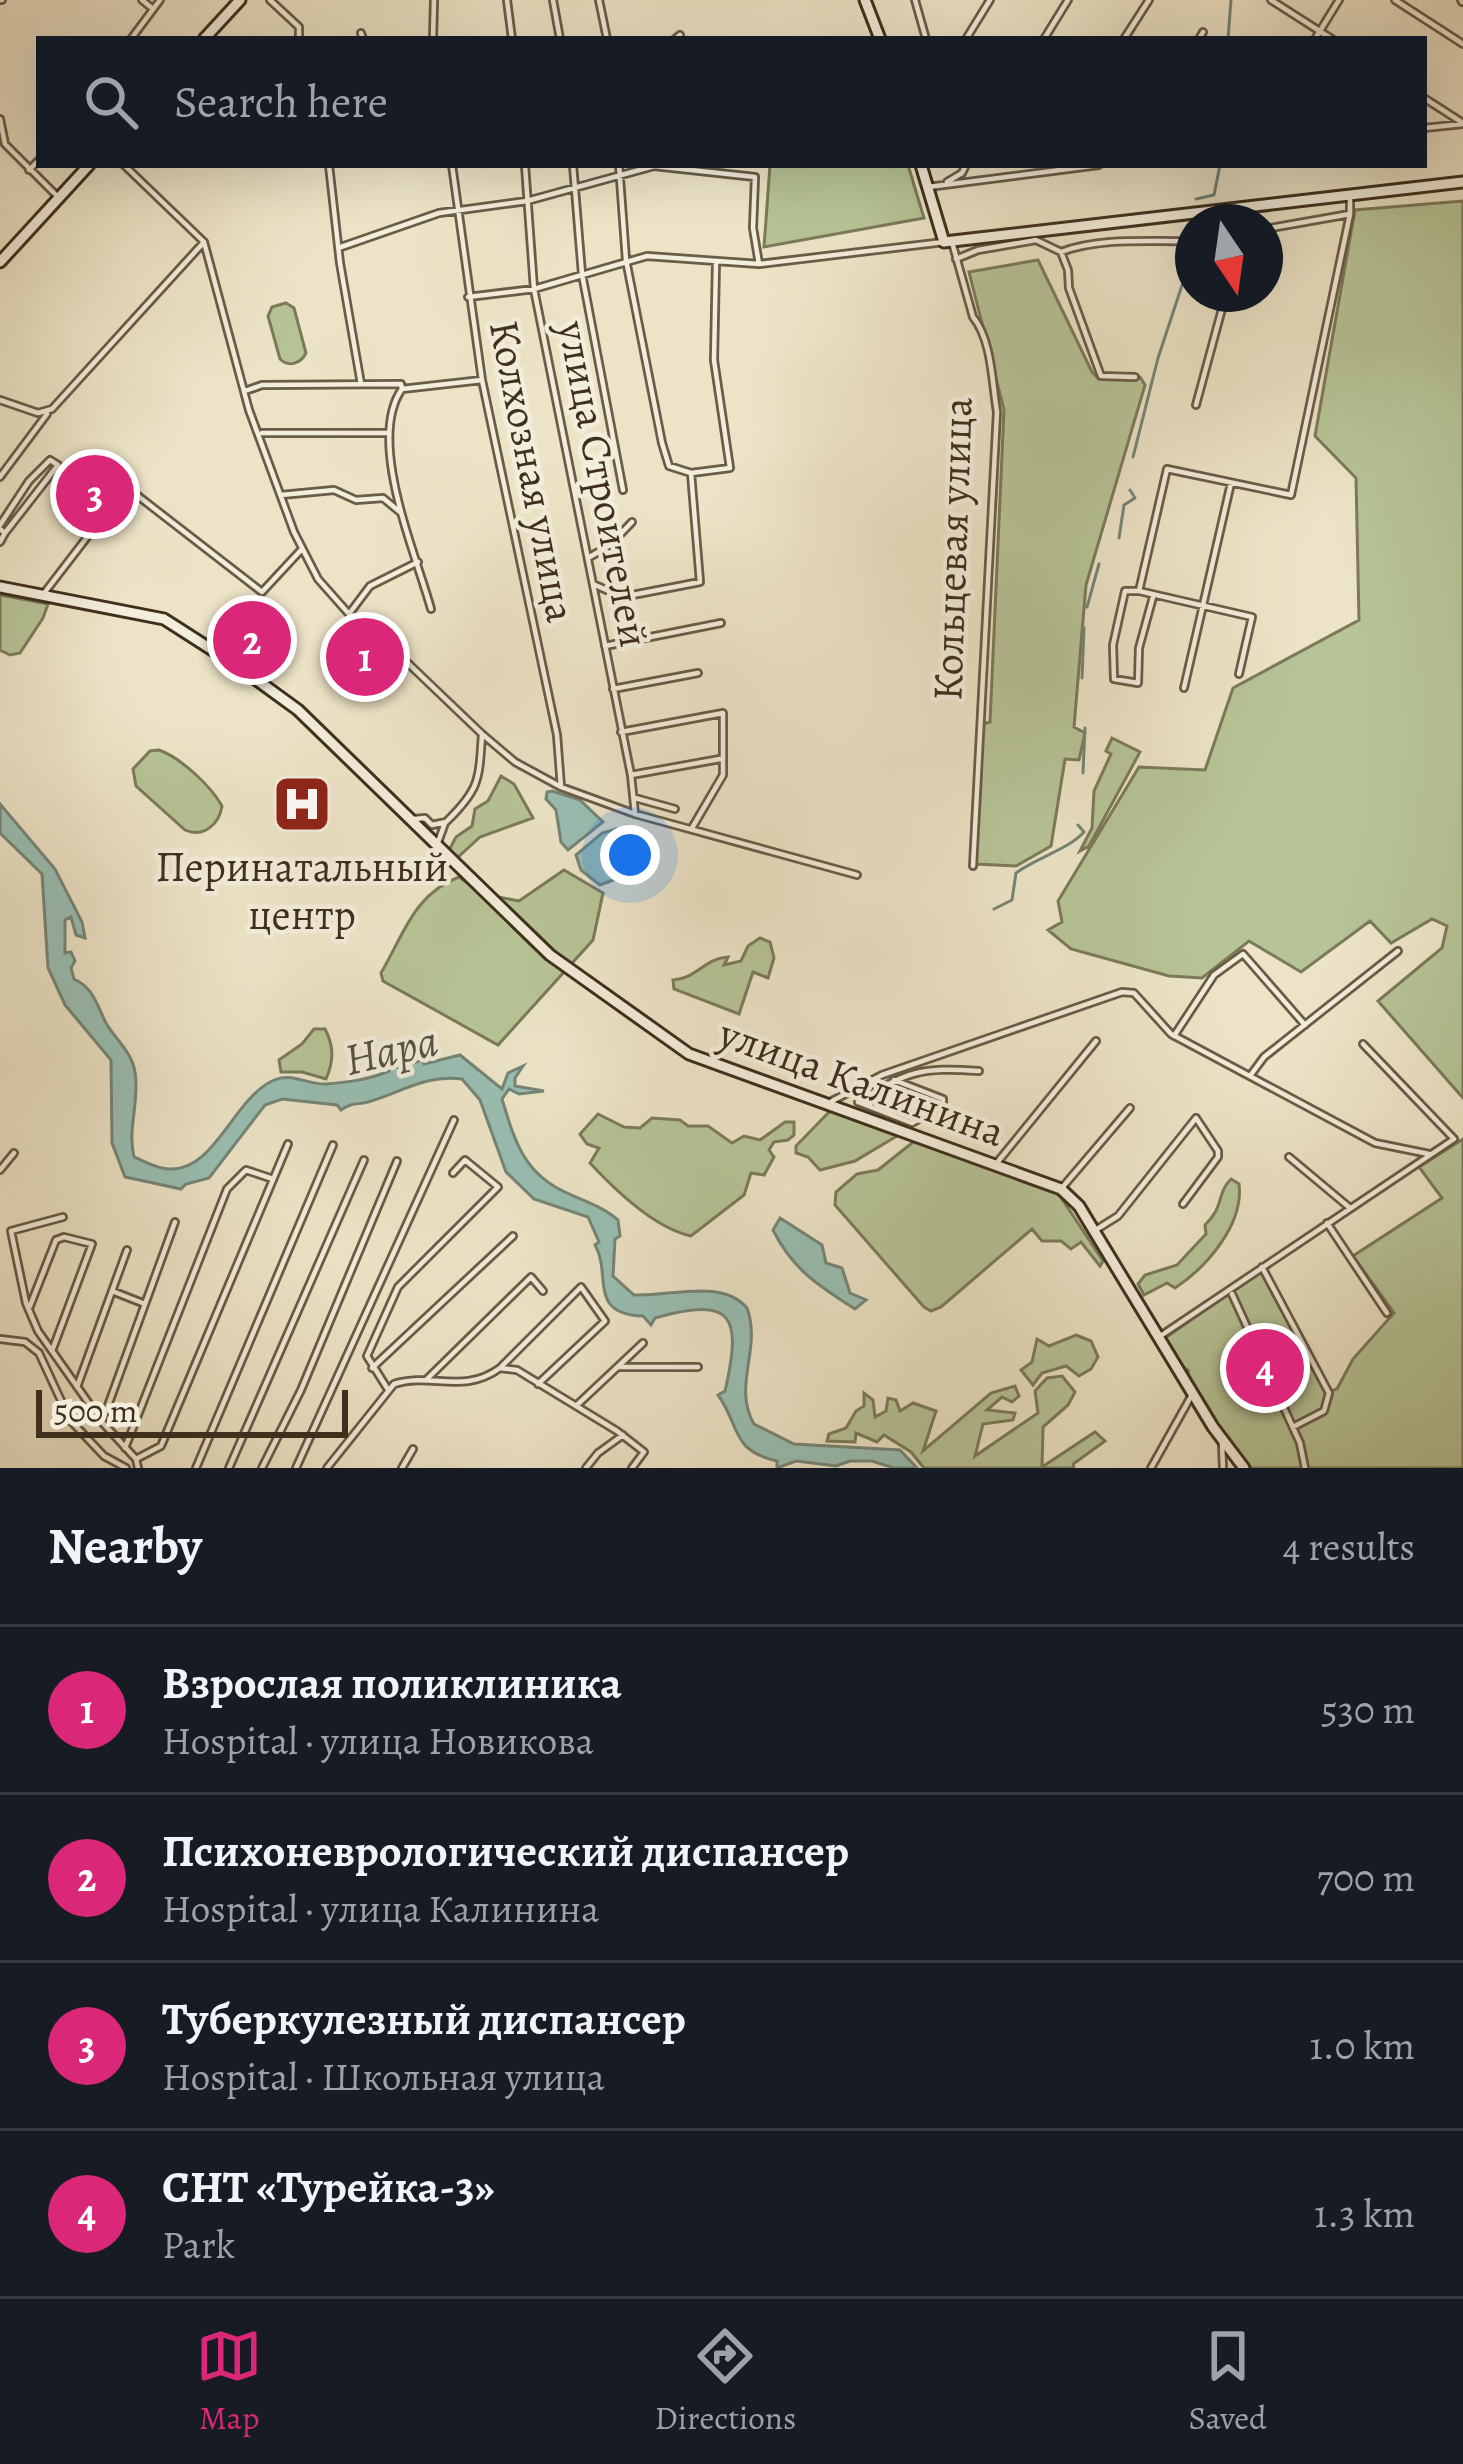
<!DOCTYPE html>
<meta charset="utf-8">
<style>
body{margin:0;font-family:Alegreya,serif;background:#20242c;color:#f1f3f6}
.compass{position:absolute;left:1175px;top:204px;width:108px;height:108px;border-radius:50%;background:#171b24;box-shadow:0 12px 48px #0002;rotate:167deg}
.scale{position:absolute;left:36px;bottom:30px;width:312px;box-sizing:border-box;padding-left:12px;border:6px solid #3f2f1c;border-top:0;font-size:33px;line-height:42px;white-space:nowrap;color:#3f2f1c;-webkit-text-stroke:9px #f3eddb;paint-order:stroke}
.you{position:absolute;left:630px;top:855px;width:42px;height:42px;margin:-30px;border:9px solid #fff;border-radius:50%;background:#1a73e8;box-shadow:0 0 0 18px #1a73e833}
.badge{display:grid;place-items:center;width:78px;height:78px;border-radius:50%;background:#db2777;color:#fff;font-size:39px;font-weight:700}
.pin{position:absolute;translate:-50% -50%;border:6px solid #fff;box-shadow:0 3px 12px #0006}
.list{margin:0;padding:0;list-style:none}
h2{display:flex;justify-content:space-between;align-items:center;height:156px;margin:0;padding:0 48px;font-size:51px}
h2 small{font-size:39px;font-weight:400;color:#9ea1a6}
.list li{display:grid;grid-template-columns:78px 1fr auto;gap:36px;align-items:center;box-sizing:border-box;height:168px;padding:0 48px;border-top:3px solid #363941}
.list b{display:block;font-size:45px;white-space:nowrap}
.list p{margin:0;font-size:39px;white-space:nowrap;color:#9ea1a6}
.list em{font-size:39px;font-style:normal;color:#9ea1a6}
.icon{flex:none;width:66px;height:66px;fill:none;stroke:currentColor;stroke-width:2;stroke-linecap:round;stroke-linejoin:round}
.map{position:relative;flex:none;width:1463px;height:1468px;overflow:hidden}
.search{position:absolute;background:#171b24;box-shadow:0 12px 48px #0002;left:36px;right:36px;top:36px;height:132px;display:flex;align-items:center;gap:30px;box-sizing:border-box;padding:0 42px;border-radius:0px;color:#9ea1a6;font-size:45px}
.sheet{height:828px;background:#171b24}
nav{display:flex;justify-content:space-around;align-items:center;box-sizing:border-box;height:168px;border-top:3px solid #363941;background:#171b24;font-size:33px;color:#9ea1a6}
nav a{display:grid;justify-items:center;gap:6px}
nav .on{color:#db2777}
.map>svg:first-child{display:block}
</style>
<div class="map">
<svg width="1463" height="1468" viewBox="0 0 1463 1468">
<rect width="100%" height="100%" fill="#ede4c7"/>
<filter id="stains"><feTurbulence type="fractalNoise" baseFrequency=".00167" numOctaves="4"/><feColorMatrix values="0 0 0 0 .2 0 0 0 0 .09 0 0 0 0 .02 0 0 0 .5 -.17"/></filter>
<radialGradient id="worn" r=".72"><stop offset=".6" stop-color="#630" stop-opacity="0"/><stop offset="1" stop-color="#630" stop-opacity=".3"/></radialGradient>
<path fill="#b7c497" stroke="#7b7a5a" stroke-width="3" d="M770 165H908L924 218 764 247Z
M1463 201V1098L1378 1001 1442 948 1447 926 1432 919 1391 943 1370 921 1301 972 1249 941 1202 978 1169 976 1071 949 1048 930 1062 922 1058 901 1139 767 1205 770 1233 688 1359 620 1356 478 1315 436 1355 210Z
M1038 260 1092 372 1098 378 1140 377 1145 385 1086 585 1074 727 1085 733 1079 760 1065 759 1051 846 1016 866 975 864 982 724 990 722 1004 410 969 272Z
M286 303 294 308 306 353C301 363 289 368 280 359L268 316 272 307Z
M0 595 48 604 43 618 20 653 10 655 0 650Z
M1112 738 1140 752 1089 846 1080 851 1092 828 1094 791 1111 754 1106 751Z
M159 750C181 758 211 786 222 806 219 825 203 838 185 830L136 786 133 769 150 751Z
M501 776 514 784 533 818 480 837 457 858 448 852 456 837 472 826 475 809 488 801Z
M564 870 603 893 593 940 498 1045 383 981 381 973C404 934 414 894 459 877L483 894 519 901Z
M760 938 770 942 774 958 768 978 753 972 739 1014 674 989 673 980C696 979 705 958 728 957L724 965 741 961 748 946Z
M314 1029H325C334 1046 334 1061 326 1079L302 1072H281L279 1060 302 1044Z
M830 1111 890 1133 897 1136 855 1161 820 1170 808 1157 796 1153V1146Z
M598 1114 624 1127 640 1128 652 1118 680 1120 688 1126H708L732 1143 744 1136 760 1140 785 1122H794V1135L788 1140 774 1142 769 1150 774 1157 764 1175 751 1173 744 1195 691 1236C654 1228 616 1191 590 1163L599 1148 587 1144 580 1134Z
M917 1139 1047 1185 1060 1196 1103 1261 1100 1266 1081 1242 1071 1249 1061 1241H1042L1032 1229 941 1307 931 1311 924 1307 835 1205 836 1192 857 1174 878 1170Z
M1463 1139V1468H1243L1189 1379 1188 1370 1182 1367 1165 1338 1264 1269 1328 1392 1337 1389 1353 1359 1394 1313 1353 1256 1442 1198 1419 1167Z
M1231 1179 1239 1184C1244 1224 1207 1267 1175 1288L1167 1283 1144 1295 1138 1284 1145 1275 1177 1265 1206 1234 1205 1225C1225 1206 1216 1194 1231 1179Z
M1076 1335 1091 1341 1098 1357 1091 1369 1079 1376 1066 1366 1042 1373 1033 1385 1021 1370 1032 1362 1037 1339 1049 1346Z
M1062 1376 1075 1392 1068 1405 1043 1427 1042 1467 1095 1432 1105 1441 1073 1464 1074 1468H924L911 1452 884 1435 877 1442 856 1433 855 1442 827 1441 829 1434 846 1428 856 1411 864 1406V1393L873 1400 875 1417 886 1411 888 1398 896 1400 900 1411 913 1403 936 1411 923 1451 991 1393 1015 1386 1019 1396 1012 1402 1002 1397 987 1410 1015 1413 1013 1420 983 1424 975 1456 1038 1413 1035 1391 1047 1378Z"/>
<path fill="#99bfb3" stroke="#758577" stroke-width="3" d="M552 791 580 800 603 822 568 850 561 842 556 810 546 799 547 792Z
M0 804 55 869 82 922 85 938 76 935 71 917 65 920V953L71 952 75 961 71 968 74 979C94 988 97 1006 106 1023 115 1039 132 1052 135 1072 140 1100 127 1129 134 1157 144 1161 158 1169 169 1169 214 1172 233 1100 272 1081 291 1071 307 1085 326 1084 348 1082 368 1080 389 1071L395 1062 398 1068 422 1060 424 1064 460 1055 502 1089 508 1073 523 1066 515 1078V1086L544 1091 519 1094 509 1089 502 1099C515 1142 524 1174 567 1193 585 1201 603 1207 618 1220L620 1236 615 1239 613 1276 634 1295C669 1297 722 1278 747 1308 762 1349 732 1386 754 1424L794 1444 900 1450 917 1468H894L872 1461H850L836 1466 796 1461 777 1468V1461C730 1450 741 1427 718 1395L725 1391C742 1316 734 1296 655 1318L651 1325 643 1316C587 1314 612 1274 595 1245L599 1242 588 1217 534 1199 506 1172 480 1100 462 1079C426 1074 400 1093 368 1102 356 1105 353 1102 341 1110L337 1105 282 1099 265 1105 209 1178 186 1184 181 1189 125 1177 112 1143 111 1060 65 1005 48 968 42 874 0 833Z
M616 829 622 830 640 856 619 878 600 885 581 870 576 855 602 833Z
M780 1218 822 1245 826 1263 842 1268 850 1293 866 1300 855 1309C819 1286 793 1270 773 1230Z"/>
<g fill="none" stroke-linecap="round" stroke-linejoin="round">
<path stroke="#758577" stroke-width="3" d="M1228 39 1231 0
M1196 199 1214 195 1220 165
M1188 225 1193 240
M1133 457 1158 358 1193 252
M1119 538 1124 505 1135 498 1130 490
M1087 607 1099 564
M1082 678 1084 628
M1083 773 1085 728
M994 909 1012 900 1016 873C1036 858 1069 849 1084 832L1078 825"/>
<g stroke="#6a5c47" stroke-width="10">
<path id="street" d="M0 0H2
M142 0 153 9
M270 0 299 27V39
M507 0 512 39
M553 0 560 39
M599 0 607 39
M915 0 926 39
M1271 0 1332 39
M1395 0 1463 44
M1461 0 1462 2
M361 33 363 39
M131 39 160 0
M433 39 434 0
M675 39 680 35
M966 39 990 0
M1044 39 1068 0
M1124 39 1149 0
M1199 39 1203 32
M1315 39 1339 0
M1424 98 1463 123
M0 119 5 144 59 198
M1424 128 1463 124
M124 165 204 242 249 410 294 532 318 579 349 614 390 646 482 734C479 780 480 789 446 822
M329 165 340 263 361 384
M452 165 482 380 557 735 561 787
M525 165 534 289 631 775 635 814
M573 165 582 274 623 490
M619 165 626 260 662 443 669 466 691 473 730 468 714 360 716 263
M29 170 39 160
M947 182 962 173 966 165
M928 187 1099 165
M1265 229 1350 214
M952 242 973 317C992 340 992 383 997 412L973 866
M341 247 439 213 527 201 654 166 755 177 753 228 759 264
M1061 252 1068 270 1069 288 1101 376 1135 377
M956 259 978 250 1036 240 1061 252C1102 237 1150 242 1193 241
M468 297 534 289 647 256 759 264 944 242
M245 391 262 385 401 384 402 389
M0 400 38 413 52 409 204 242
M1196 405 1226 294
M262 433H388
M0 477 47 414
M281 495 334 490 356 500 383 498 400 512
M0 525 29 481 50 460 58 465 5 533
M0 529 5 533 0 542
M588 558 610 545 632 522
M593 584 622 597 700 582 691 473
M1139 591H1125L1113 645 1114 679 1138 683 1139 648 1153 597
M45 592 121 493 129 489 262 592 301 550
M431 609C416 554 366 440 402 389L482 380
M349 614 370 586 418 562
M605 646 721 623
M1239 674 1252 617 1139 591 1167 469 1291 495 1350 214V195
M1184 688 1231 483
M613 689 698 673
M621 732 723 713V775L692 828
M482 734 515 762 561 787 635 814 857 875
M631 775 720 759
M635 798 675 809
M414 819 425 818 432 825 446 822
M437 845 445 823
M1174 1036 1214 975 1243 954 1305 1025
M1250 1076 1264 1057 1398 951
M832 1101 882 1075 1122 992 1134 993 1171 1034 1375 1143 1429 1154
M858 1102 912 1123 943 1105V1099L894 1080
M858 1102C908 1071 920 1067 979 1071
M1289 1157 1350 1208
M996 1164 1096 1041
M0 1170 14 1153
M1061 1189 1130 1108
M63 1217 11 1231 26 1303 38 1331 102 1422 136 1459 138 1468
M1327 1223 1387 1313
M1094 1231 1118 1216 1196 1118 1218 1151V1157L1183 1204
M1262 1267 1329 1393 1324 1411 1293 1427
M112 1291 145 1304
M1232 1294 1300 1443 1305 1468
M30 1306 56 1240 64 1237 92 1244 52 1351
M1159 1337 1454 1139 1363 1044
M0 1339 25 1342 39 1353 70 1420 104 1456 126 1468
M501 1367 581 1287 605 1321 538 1384
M618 1367H698
M372 1368 513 1236
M426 1380 531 1277 543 1291
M77 1387 127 1250
M387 1388 367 1356 398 1287 498 1187 465 1160 453 1173
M576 1406 643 1343
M102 1422 175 1222
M1222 1443 1223 1468
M125 1448 227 1189 246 1170 270 1178
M136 1459 161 1446 288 1144
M196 1468 333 1145
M229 1468 364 1160
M262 1468 301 1390 397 1161
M296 1468 454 1120
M327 1468 394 1384C432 1372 463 1395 500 1368L517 1370 617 1431 644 1452 632 1468
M402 1468 413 1449
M586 1468 598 1453 623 1435
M1151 1468 1193 1393"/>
</g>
<g stroke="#3f2f1c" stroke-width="15">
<path id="secondary" d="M865 0 880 39
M204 39 240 0
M921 165 944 242 1463 182
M0 262 89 165
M0 587 164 619 239 667 298 710 550 955 689 1054 1061 1189 1079 1206 1213 1427 1244 1468"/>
</g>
<use href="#street" stroke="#f3eddb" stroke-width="4.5"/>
<use href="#secondary" stroke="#f3eddb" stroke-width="9"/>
</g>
<defs>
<g id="hospital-square" transform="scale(3)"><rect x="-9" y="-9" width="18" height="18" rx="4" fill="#8f2418" stroke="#f3eddb"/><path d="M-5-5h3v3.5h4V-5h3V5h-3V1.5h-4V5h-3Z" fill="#fff"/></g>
</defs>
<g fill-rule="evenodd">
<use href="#hospital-square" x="302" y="804"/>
</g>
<g text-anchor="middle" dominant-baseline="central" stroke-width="9" stroke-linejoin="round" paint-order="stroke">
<g font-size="42" fill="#3f2f1c" stroke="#f3eddb">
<text transform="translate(533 471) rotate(79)">Колхозная улица</text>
<text transform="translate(604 484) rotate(79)">улица Строителей</text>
<text transform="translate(952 549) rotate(-88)">Кольцевая улица</text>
<text transform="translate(862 1082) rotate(20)">улица Калинина</text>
</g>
<g font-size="42" fill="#3f2f1c" stroke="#f3eddb">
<text x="302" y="866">Перинатальный<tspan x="302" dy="48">центр</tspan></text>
</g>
<g font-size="45" font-style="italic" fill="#565342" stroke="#f3eddb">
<text transform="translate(391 1050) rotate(-13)">Нара</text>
</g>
</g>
<rect width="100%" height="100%" filter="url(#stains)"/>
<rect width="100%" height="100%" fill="url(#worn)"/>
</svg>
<svg class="compass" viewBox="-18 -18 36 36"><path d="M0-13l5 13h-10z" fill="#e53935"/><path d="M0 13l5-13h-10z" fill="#9ea1a6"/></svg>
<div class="scale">500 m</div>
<div class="you"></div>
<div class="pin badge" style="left:365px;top:657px">1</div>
<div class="pin badge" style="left:252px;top:640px">2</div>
<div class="pin badge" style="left:95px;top:494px">3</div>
<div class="pin badge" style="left:1265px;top:1368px">4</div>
<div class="search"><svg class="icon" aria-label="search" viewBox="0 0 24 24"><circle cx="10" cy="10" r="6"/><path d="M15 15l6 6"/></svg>Search here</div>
</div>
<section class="sheet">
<h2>Nearby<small>4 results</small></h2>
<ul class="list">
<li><span class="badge">1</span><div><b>Взрослая поликлиника</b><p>Hospital · улица Новикова</p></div><em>530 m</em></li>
<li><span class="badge">2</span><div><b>Психоневрологический диспансер</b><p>Hospital · улица Калинина</p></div><em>700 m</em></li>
<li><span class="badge">3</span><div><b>Туберкулезный диспансер</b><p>Hospital · Школьная улица</p></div><em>1.0 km</em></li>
<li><span class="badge">4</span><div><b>СНТ «Турейка-3»</b><p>Park</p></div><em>1.3 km</em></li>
</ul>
</section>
<nav>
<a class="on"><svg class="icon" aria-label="map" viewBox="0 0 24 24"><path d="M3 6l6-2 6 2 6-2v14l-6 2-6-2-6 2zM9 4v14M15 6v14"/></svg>Map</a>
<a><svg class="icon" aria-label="directions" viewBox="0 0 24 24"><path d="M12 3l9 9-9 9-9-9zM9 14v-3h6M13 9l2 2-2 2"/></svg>Directions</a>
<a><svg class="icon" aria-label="saved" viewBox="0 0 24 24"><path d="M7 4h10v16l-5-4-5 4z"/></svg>Saved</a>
</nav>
